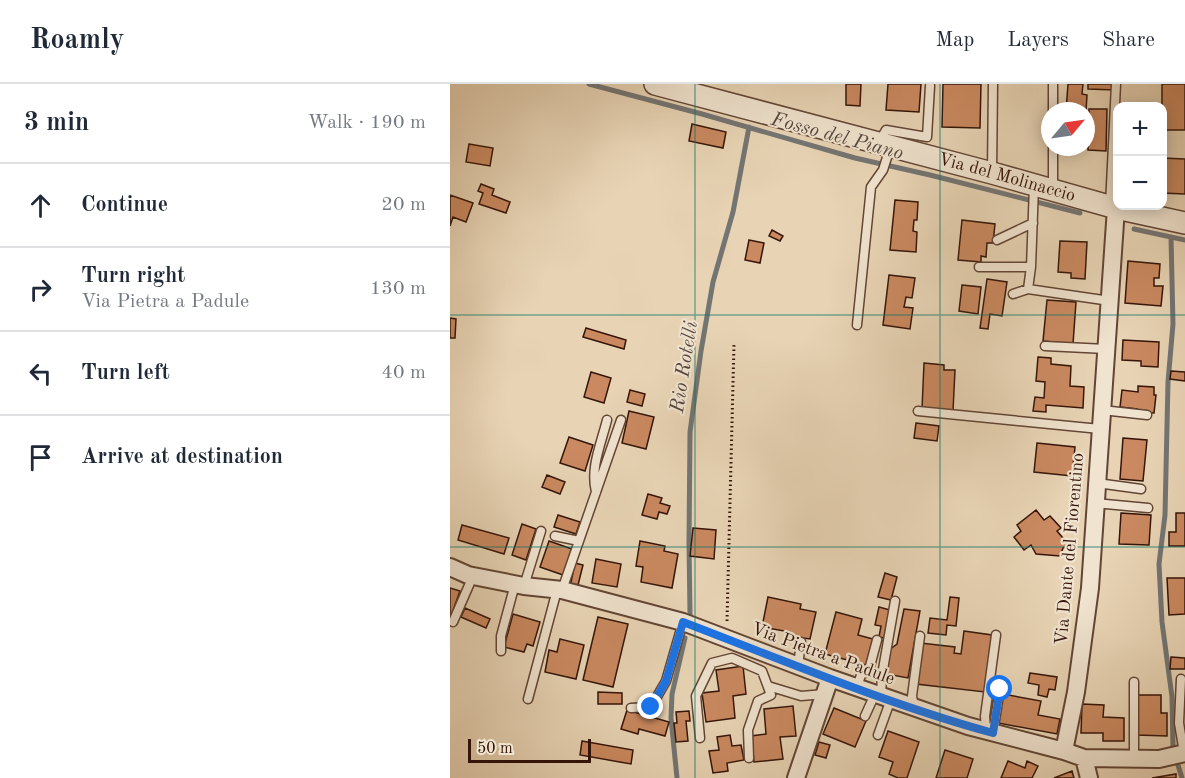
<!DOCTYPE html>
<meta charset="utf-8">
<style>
body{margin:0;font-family:"Old Standard TT",serif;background:#f2f2f3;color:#1f2937}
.controls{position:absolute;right:18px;top:18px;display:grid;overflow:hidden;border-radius:12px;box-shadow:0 3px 15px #0003}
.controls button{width:54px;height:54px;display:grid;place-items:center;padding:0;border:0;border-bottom:2px solid #e0e1e3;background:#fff;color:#1f2937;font:30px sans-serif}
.compass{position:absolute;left:591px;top:18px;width:54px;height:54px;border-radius:50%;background:#fff;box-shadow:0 3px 15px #0003;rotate:61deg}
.scale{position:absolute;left:18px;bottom:15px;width:123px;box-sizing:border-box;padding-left:6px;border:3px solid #351509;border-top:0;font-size:16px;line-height:21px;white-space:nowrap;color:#351509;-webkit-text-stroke:4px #f0e3cf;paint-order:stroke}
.stop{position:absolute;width:18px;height:18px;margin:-14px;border:4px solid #1a73e8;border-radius:50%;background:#fff}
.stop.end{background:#1a73e8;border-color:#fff;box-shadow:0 2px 6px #0008}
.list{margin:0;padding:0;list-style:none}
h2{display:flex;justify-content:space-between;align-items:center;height:78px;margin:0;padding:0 24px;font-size:26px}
h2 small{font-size:20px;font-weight:400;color:#747a83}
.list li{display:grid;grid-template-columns:39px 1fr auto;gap:18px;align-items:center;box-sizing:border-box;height:84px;padding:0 24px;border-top:2px solid #e0e1e3}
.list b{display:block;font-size:22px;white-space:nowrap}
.list p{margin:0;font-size:20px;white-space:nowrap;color:#747a83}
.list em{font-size:20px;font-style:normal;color:#747a83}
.icon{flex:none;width:33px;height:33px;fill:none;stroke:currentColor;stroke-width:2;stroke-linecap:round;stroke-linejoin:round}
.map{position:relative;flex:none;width:735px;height:694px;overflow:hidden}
header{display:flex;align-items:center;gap:36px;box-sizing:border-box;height:84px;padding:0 30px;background:#fff;border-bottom:2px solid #e0e1e3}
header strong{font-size:28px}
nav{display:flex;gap:33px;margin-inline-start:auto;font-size:21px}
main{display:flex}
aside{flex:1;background:#fff}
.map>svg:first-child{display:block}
</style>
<header>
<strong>Roamly</strong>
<nav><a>Map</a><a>Layers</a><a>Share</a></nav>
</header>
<main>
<aside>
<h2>3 min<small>Walk · 190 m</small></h2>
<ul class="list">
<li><svg class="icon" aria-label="ahead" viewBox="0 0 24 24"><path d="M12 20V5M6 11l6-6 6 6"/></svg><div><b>Continue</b></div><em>20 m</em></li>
<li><svg class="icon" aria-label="right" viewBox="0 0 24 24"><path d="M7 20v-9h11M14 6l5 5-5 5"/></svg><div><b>Turn right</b><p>Via Pietra a Padule</p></div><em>130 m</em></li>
<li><svg class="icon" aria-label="left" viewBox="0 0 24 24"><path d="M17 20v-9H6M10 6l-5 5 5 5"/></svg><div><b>Turn left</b></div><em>40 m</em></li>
<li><svg class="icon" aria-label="arrive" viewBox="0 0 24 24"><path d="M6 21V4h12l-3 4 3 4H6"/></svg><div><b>Arrive at destination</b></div></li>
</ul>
</aside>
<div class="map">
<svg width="735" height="694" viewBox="0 0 735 694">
<rect width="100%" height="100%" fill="#e8d4b5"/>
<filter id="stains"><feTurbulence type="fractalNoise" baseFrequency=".00333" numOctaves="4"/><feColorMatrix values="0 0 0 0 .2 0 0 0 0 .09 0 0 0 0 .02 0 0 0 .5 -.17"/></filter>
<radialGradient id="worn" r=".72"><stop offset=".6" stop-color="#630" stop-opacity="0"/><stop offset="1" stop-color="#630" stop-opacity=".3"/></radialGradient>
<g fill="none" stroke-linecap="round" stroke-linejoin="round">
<path stroke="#737573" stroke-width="5" d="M139 0 252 30 405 74 480 91 630 129
M684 145 735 156
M721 153 723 240 718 298 715 431 709 480 712 538 722 613 723 662
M240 531 239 459 240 348 251 267 263 198 283 128 299 43
M728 681 732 694
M227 694 221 634 222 610 235 554"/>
</g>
<path fill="#ca8960" stroke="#351509" stroke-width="1.5" d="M396 0H411L410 22 396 21Z
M438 0H471L469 28 436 26Z
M493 0H531L530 44 492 43Z
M618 0H633L632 10 637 11 636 27H616Z
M638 0H665V6L638 5Z
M712 0H735V46H712Z
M639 25H657L656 67 638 66Z
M242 40 276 48 273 64 239 57Z
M19 60 43 64 40 82 16 78Z
M712 74 735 75V110L712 109Z
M31 100 44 105 42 111 60 118 56 129 29 120 33 109 28 107Z
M0 111 23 119 16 138 3 133 0 142Z
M445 116 468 118 467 136H464L463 147 467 148 466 168 440 166Z
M512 136 545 140 543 159H537L536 173 531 172V178L508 176Z
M322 146 333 152 330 157 319 152Z
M299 156 314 159 310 179 295 176Z
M610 157 637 158 635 195 621 194V189L608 188Z
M678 177 710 180 709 194H704V202H713L711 222 675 219Z
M439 191 465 194 462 214 456 213 454 223 463 224 460 245 433 241Z
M537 195 557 198 552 232 540 230 538 245 530 244Z
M512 201 531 203 528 230 509 227Z
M597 216 626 218 623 260 593 257Z
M0 234 6 235 5 254H0Z
M136 244 176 256 174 265 133 253Z
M673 256 709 258 708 283 691 282V277L672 276Z
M588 273 601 274V280L621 282 620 302 634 303 633 324 596 321V328L583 327 585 313 594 314 595 298 586 297Z
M474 279 494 281V286H505L503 327 472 325Z
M721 287 735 288V297L720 295Z
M141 288 161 294 154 319 134 313Z
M688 302 704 303V311H706L704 329 686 328 687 325 670 323 672 306 688 308Z
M180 306 195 310 192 322 177 318Z
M179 327 204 333 196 365 172 359Z
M466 339 489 342 487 357 464 354Z
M119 353 143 361 135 387 110 379Z
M673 354 697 356 693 397 670 395Z
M587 359 625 363 622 392 584 388Z
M97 391 115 398 110 410 92 403Z
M198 410 212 414 210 419 220 422 217 430 209 428 207 435 192 431Z
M586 426 594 436 600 432 611 444 607 447 619 461 613 464 610 472 586 470 581 461 574 466 564 453 571 447 567 441Z
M671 429 701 431 699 461 669 460Z
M726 429H735V462H719V448H726Z
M108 431 130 438 126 450 104 443Z
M72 440 86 445 76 476 62 471Z
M12 441 59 454 54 470 8 456Z
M243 444 266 446 264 475 240 472Z
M99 457 122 465 113 491 90 483Z
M190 457 215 462 214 467 228 470 222 504 191 498 193 483 186 482Z
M146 475 171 480 167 503 142 499Z
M125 479 133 481 127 505 120 503Z
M435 489 447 493 441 516 428 513Z
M717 494H735V530L719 531Z
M0 504 10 507 1 532H0Z
M318 513 351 520 350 525 366 528 360 555 339 552 340 548 312 543Z
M500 513 509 514 506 542 497 541 496 551 478 549 480 534 497 536Z
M429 523 440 526 434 554 429 553 431 542 425 541Z
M15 524 40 535 36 544 11 533Z
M454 525 470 527 458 594 436 590 439 566 447 560Z
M386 528 412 535 408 551 423 555 416 581 375 570Z
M63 530 90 538 83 562 77 560 74 568 54 563Z
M148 533 178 540 163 603 133 596Z
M514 547 542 551 535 608 466 600 471 559 505 563 504 569 511 570Z
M110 555 134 561 126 595 95 588 99 566 107 568Z
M721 573 735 574V585H720Z
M293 582 296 610 283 612 285 634 256 638 252 609 269 607 266 586Z
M580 589 607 593 605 606 599 605 597 613 588 611 589 601 578 599Z
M148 608 172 609V620H148Z
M553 610 591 617 588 631 610 635 607 650 548 639Z
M686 611H711V629H717V652L686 651Z
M632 620 654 621 653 633 674 634V657H653V649H631Z
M343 622 346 652 330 653 333 675 304 678 301 652 316 650 314 625Z
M384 624 416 637 405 663 373 650Z
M177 626 219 638 215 652 189 645 188 650 171 645Z
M239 627 240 637H236L238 657 226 658 224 639H227L226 628Z
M438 647 469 658 457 694H448L439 690 443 678 429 673Z
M280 651 282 662 291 661 294 676 277 679 278 687 263 689 259 667 269 666 267 653Z
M132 657 183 666 181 680 130 671Z
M369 658 380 661 376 674 365 671Z
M495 666 523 675 517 694H486Z
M558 677 575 684 577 677 588 682 582 694H551Z
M622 687 624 694H604Z
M726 690V694H702Z"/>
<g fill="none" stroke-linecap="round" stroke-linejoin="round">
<g stroke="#624534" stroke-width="11">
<path id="service" d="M603 27V0
M429 58 436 46 477 53 480 2
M542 89 543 0
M603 105V63
M660 122 666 0
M547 156 583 139
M529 183H581L584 102
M578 205 660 217
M563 210 578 205 581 183
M407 241 421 103 433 86 440 64
M595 262 656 265
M652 326 697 331
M468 327 650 345
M647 399 691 405
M146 408C140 384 151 360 157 336
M645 419 698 424
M105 452 129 457
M74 502 91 447
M112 506 171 336
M3 538 23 492
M51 567V552L65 500
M348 582 351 558
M731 595 729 639 734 669
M684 598V675
M318 602 351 612 375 610
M407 603 411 591 419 586 427 556
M431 612 432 591 445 517
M78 615 107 506
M464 623 462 612 470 552
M181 624 201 623 216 597 233 538
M415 632 425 610
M536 647 535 632 546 551
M543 649 550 605
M428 651 441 615
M250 654 246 612 262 579 282 574 312 587 321 611 308 617 298 646 299 674"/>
</g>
<g stroke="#624534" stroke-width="20">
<path id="minor" d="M0 483 18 491 74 502 112 506 233 538 380 594 518 642 614 667 634 674 709 675 735 669
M614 667 626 608 640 504 666 124
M634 674 639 694
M346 694 380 594"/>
</g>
<g stroke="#624534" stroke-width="24">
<g id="tertiary">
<path id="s1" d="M205 0 542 89 666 124 735 139"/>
</g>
</g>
<path stroke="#351509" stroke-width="3" stroke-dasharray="1.5 3" stroke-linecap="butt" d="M277 537 284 260"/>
<use href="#service" stroke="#f0e3cf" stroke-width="8"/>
<use href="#minor" stroke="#f0e3cf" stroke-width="16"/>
<use href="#tertiary" stroke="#f0e3cf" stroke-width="21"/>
</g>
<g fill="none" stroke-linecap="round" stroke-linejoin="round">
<path stroke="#1a73e8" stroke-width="8" d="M201 623 216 597 233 538C335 577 437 620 543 649L550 605"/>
</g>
<path fill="none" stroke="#0f766e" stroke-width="1.5" stroke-opacity="0.55" d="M245 0V694M490 0V694M0 231H735M0 463H735"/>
<g text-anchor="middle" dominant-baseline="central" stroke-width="4.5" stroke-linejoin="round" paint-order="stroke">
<g font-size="18" fill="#351509" stroke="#f0e3cf">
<text stroke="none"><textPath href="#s1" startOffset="364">Via del Molinaccio</textPath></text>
<text transform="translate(620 465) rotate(-85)">Via Dante del Fiorentino</text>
<text transform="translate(373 570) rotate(20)">Via Pietra a Padule</text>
</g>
<g font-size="20" font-style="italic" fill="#54453e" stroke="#f0e3cf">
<text transform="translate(387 53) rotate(15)">Fosso del Piano</text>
<text transform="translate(235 283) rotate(-81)">Rio Rotelli</text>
</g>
</g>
<rect width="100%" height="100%" filter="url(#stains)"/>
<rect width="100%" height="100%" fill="url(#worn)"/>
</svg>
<div class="controls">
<button>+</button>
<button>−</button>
</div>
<svg class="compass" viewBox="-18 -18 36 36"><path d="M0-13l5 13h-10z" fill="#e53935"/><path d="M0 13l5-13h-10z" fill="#747a83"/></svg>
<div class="scale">50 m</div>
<div class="stop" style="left:550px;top:605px"></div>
<div class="stop end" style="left:201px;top:623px"></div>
</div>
</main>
